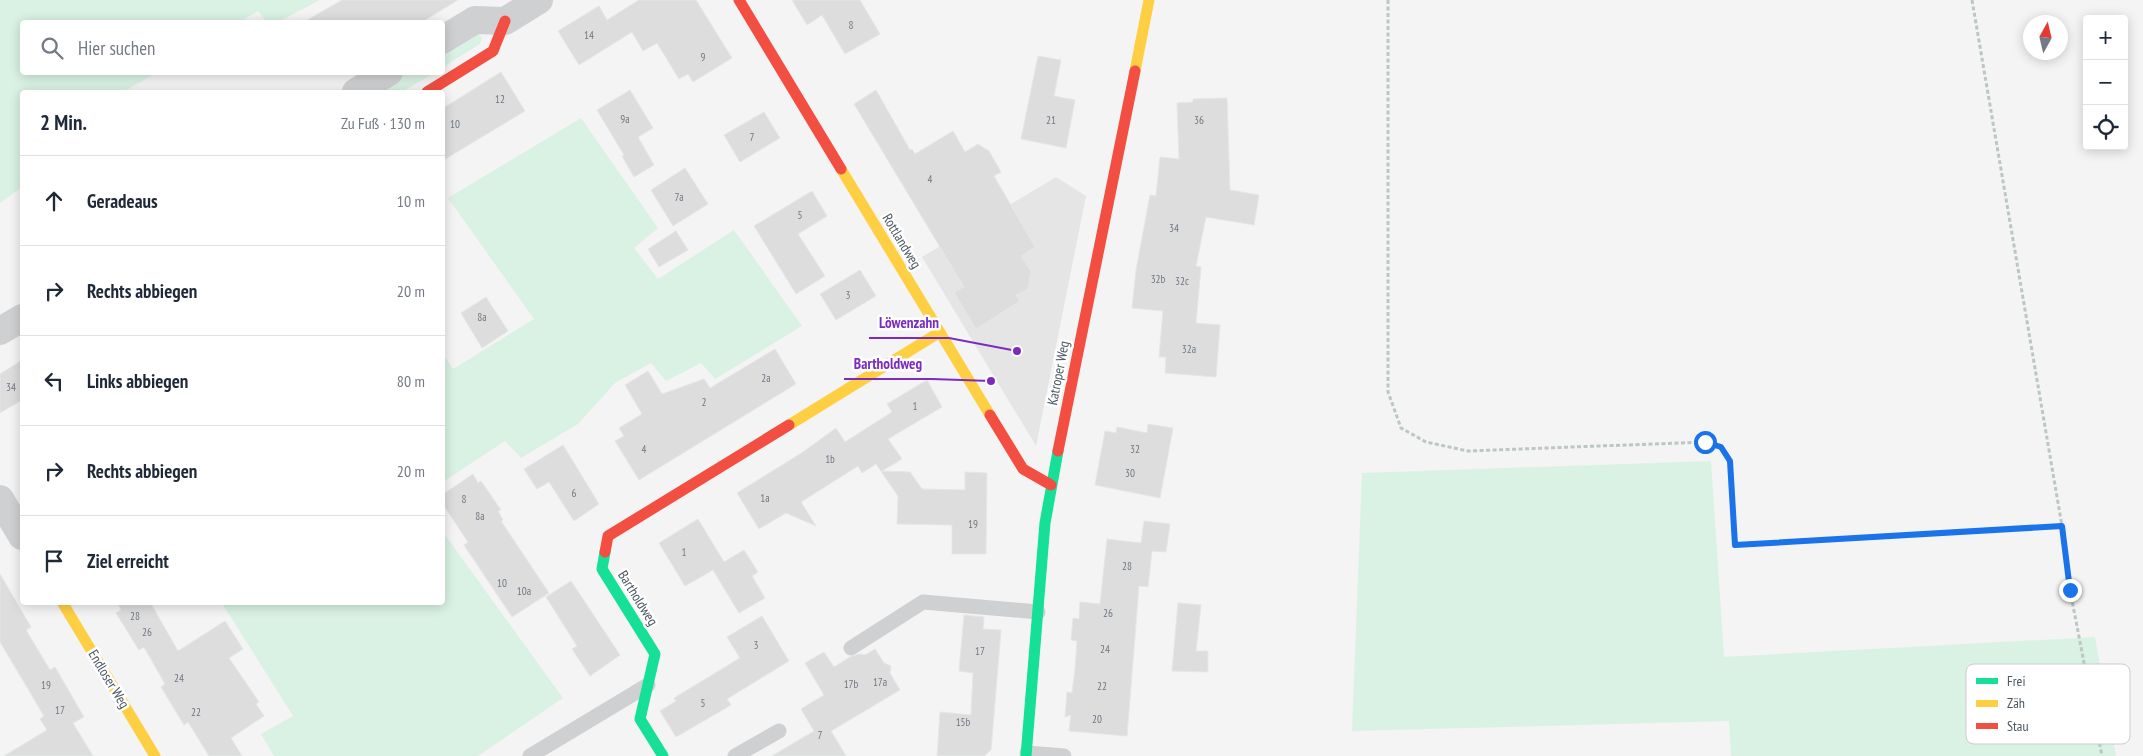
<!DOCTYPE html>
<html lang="de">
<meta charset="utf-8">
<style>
body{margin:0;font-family:"PT Sans Narrow",sans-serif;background:#f2f2f3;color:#1f2937}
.controls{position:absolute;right:15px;top:15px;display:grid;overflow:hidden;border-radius:5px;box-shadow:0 2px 12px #0003}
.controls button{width:45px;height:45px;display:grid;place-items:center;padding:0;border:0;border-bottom:1px solid #e0e1e3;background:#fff;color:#1f2937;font:25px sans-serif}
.compass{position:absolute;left:2023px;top:15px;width:45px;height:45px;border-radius:50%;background:#fff;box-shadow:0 2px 12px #0003;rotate:8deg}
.stop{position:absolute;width:15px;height:15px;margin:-11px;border:4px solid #1a73e8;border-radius:50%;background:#fff}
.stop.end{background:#1a73e8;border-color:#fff;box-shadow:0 1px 5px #0008}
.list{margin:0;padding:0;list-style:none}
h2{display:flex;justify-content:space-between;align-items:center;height:65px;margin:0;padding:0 20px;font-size:21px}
h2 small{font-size:16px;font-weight:400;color:#747a83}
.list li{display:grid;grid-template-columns:32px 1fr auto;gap:15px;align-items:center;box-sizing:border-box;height:90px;padding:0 20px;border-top:1px solid #e0e1e3}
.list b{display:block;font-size:19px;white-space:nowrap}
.list em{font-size:16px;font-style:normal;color:#747a83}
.icon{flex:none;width:28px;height:28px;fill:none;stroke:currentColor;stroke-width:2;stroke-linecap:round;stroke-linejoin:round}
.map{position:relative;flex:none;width:2143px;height:756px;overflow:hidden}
.search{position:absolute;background:#fff;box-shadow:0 2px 12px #0003;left:20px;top:20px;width:425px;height:55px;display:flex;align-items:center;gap:12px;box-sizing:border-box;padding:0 18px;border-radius:5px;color:#747a83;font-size:19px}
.panel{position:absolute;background:#fff;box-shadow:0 2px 12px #0003;left:20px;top:90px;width:425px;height:515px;border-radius:5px}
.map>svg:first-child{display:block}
</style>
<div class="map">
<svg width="2143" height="756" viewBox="0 0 2143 756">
<rect width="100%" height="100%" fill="#f4f4f4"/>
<path fill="#e6e5e6" d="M1056 177 1086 196 1036 446 922 257Z"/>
<path fill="#d9f2e3" d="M0 0H320L278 22H267L258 11 239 22H22V72L156 73 123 92H22V187L0 203Z
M478 33 482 38 480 44 443 67V50Z
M405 73H434L402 92H389L387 89 388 83Z
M581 118 658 228 634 248 658 279 734 230 802 326 715 379 701 363 666 381 651 363 615 383 578 424 521 458 505 441 443 482V354L453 369 534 319 448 198Z
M1711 461 1724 657 2095 637 2116 756H1731L1729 721 1352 731 1362 473Z
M443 532 563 698 478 756H274L261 734 293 716 222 603 442 602Z"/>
<path fill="#ddddde" stroke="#e5e6e7" d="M342 0H458L422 22H304Z
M639 0H696L732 58 693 82 688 74 679 79 657 43 643 51 632 32 579 65 558 31 599 6 607 20Z
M792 0H860L880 34 845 54 822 15 807 25Z
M1038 56 1061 60 1054 96 1075 100 1066 148 1021 139Z
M501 72 525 111 442 161V109Z
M630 90 653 128 638 137 654 165 634 177 622 156 624 155 597 110Z
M876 90 910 150 912 149 915 154 953 131 965 152 978 144 989 151 1001 172 994 176 1035 247 1021 256 1031 271 1028 289 1016 295 1020 301 976 329 954 292 964 287 854 104Z
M1227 98 1230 190 1259 195 1254 225 1206 217 1196 266 1201 267 1196 323 1220 325 1216 377 1165 373 1166 357H1159L1163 311 1132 308 1136 270 1150 195 1156 196 1160 157 1179 159 1177 103 1193 102V99Z
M764 112 780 138 740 162 724 135Z
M685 168 708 204 673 226 651 190Z
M812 191 827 216 798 234 825 276 796 294 754 226Z
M676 231 688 250 659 267 648 249Z
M860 270 876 296 836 320 820 294Z
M486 297 508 331 482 348 461 313Z
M775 349 796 384 639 480 615 441 624 436 619 428 642 414 625 385 648 371 662 394 704 379 710 388Z
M22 360V400L0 413V374Z
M927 380 942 407 888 439 902 459 882 471 910 472 922 489 965 490V472L987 473 986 554H952V525L897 524 898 496 876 464 862 473 858 466 801 502 816 526 786 513 759 529 737 493 803 452 836 428 845 442 892 412 887 404Z
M1148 424 1173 428 1160 498 1095 485 1105 431 1116 433 1117 427 1147 433Z
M563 445 599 504 574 521 549 482 537 489 524 469Z
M473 474 478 483 481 481 501 510 498 511 503 520 501 521 549 593 512 617 464 545 468 542 442 503V495Z
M698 519 724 562 744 550 758 572 752 576 765 598 739 613 713 570 685 586 659 543Z
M1144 521 1170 524 1166 552 1152 551 1148 587 1139 586 1127 736 1069 731 1071 715 1065 717 1067 692 1072 693 1075 669 1077 641 1071 640 1073 618 1079 619 1080 602 1100 604 1107 539 1141 543Z
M0 574 31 627 26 630 50 670 55 667 84 717 73 723 93 756H4L47 730 40 719 44 716 0 642Z
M571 581 620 655 590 676 572 649 577 646 546 597Z
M117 602H150L178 651 225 621 243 649 229 658 259 702 256 704 264 716 231 738 242 756H209L188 722 184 725 161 687 165 684 144 647 139 650 116 613 121 610Z
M1178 603 1201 605 1196 651H1208V672L1172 671Z
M964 615 984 617 983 629 1001 630 991 750 984 756H937L940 712 971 715 973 673 959 671Z
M762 616 789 661 727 699 731 705 676 737 660 711 676 701 674 698 740 658 727 637Z
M875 649 884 663 891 666 890 673 900 690 831 731 846 756H772L814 731 801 709 824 695 805 663 824 652 834 667 850 657 859 654 865 655Z"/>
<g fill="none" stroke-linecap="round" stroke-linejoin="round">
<path stroke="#bcc7c4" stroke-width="3" stroke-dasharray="4 2.5" stroke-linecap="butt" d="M1388 0V392L1401 428 1426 442 1468 451 1705 442 1721 447 1730 461 1735 545 2062 526
M1972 0 2062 526 2070 590 2102 756"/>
<path stroke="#ced0d2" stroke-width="15" d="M851 648 923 602 1038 612
M1027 753 1064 756
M530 756 648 685
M735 756 779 731"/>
<path stroke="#ced0d2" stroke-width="28" d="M442 40 475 20 505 21 539 0
M356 92 389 72
M0 331 22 318
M0 499 22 536"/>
<path stroke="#16e098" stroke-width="11" d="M605 552 602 569 655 654 640 719 663 756
M1026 756 1045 523 1058 451"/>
<path stroke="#ffcf43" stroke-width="11" d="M1135 71 1149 0
M841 169 990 415
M789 425 940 332
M62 602 155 756"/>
<path stroke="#f24e42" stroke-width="11" d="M739 0 841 169
M427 92 493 51 505 21
M990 415 1023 469 1051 485
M1058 451 1135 71
M605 552 608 536 789 425"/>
</g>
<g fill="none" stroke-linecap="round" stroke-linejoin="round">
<path stroke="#1a73e8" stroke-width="6" d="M1705 442 1721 447 1730 461 1735 545 2062 526 2070 590"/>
</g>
<g text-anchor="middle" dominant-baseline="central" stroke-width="5" stroke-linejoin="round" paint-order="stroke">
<g font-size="11" fill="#707881">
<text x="851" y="25">8</text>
<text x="589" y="35">14</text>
<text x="703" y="57">9</text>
<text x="500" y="99">12</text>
<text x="625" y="119">9a</text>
<text x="1051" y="120">21</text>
<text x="1199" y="120">36</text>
<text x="455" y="124">10</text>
<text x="752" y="137">7</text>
<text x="930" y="179">4</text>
<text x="679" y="197">7a</text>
<text x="800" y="215">5</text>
<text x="1174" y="228">34</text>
<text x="1158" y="279">32b</text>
<text x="1182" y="281">32c</text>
<text x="848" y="295">3</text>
<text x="482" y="317">8a</text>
<text x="1189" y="349">32a</text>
<text x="766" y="378">2a</text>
<text x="11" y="387">34</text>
<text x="704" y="402">2</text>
<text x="915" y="406">1</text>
<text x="644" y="449">4</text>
<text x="1135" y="449">32</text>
<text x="830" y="459">1b</text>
<text x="1130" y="473">30</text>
<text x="574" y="493">6</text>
<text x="765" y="498">1a</text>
<text x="464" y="499">8</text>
<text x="480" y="516">8a</text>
<text x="973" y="524">19</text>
<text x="684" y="552">1</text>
<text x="1127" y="566">28</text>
<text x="502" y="583">10</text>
<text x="524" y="591">10a</text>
<text x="1108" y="613">26</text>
<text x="135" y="616">28</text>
<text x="147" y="632">26</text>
<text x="756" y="645">3</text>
<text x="1105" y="649">24</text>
<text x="980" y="651">17</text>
<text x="179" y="678">24</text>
<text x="880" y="682">17a</text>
<text x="851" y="684">17b</text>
<text x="46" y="685">19</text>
<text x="1102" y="686">22</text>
<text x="703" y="703">5</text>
<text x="60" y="710">17</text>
<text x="196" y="712">22</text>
<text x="1097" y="719">20</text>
<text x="963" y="722">15b</text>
<text x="820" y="735">7</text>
</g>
<g font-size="14" fill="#4a5661" stroke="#fff">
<text transform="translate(902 241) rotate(59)">Rottlandweg</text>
<text transform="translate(1058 373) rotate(-79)">Katroper Weg</text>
<text transform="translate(638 598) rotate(58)">Bartholdweg</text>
<text transform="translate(109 679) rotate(59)">Endloser Weg</text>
</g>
</g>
<rect x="1966" y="664" width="164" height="80" rx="8" fill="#fff" stroke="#c9ccd0" stroke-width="1"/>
<rect x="1976" y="678" width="22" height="6" fill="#16e098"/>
<rect x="1976" y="700" width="22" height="7" fill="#ffcf43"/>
<rect x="1976" y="723" width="22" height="6" fill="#f24e42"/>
<g font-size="14" fill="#4a5661">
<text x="2007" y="686">Frei</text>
<text x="2007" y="708">Zäh</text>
<text x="2007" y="731">Stau</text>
</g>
<path fill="none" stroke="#7b2cbf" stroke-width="2" d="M1017 351L949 338H869M991 381L932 379H844"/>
<g fill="#7b2cbf" stroke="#fff" stroke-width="2">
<circle cx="1017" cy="351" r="5"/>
<circle cx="991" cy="381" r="5"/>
</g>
<g font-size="15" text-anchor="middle" font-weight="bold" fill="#7b2cbf" stroke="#fff" stroke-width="5" stroke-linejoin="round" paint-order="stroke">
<text x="909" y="328">Löwenzahn</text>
<text x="888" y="369">Bartholdweg</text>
</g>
</svg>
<div class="controls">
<button>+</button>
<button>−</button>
<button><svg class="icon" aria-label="locate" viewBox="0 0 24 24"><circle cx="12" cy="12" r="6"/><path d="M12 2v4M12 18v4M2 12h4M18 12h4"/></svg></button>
</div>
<svg class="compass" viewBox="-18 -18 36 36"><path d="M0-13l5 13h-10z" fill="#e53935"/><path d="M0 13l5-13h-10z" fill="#747a83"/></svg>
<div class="stop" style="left:1705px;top:442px"></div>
<div class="stop end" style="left:2070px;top:590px"></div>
<div class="search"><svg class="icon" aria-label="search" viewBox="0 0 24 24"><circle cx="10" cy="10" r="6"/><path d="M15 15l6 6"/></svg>Hier suchen</div>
<section class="panel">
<h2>2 Min.<small>Zu Fuß · 130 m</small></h2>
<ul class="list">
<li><svg class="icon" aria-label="ahead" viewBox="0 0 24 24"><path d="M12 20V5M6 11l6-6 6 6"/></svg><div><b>Geradeaus</b></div><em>10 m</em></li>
<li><svg class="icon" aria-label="right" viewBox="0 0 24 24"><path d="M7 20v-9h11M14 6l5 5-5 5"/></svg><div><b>Rechts abbiegen</b></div><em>20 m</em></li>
<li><svg class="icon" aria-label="left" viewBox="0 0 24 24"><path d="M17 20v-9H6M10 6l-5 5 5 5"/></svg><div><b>Links abbiegen</b></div><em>80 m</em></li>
<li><svg class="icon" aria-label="right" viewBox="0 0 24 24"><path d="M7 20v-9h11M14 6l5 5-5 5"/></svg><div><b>Rechts abbiegen</b></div><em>20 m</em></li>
<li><svg class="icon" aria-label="arrive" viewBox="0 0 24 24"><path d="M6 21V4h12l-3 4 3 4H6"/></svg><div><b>Ziel erreicht</b></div></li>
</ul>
</section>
</div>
